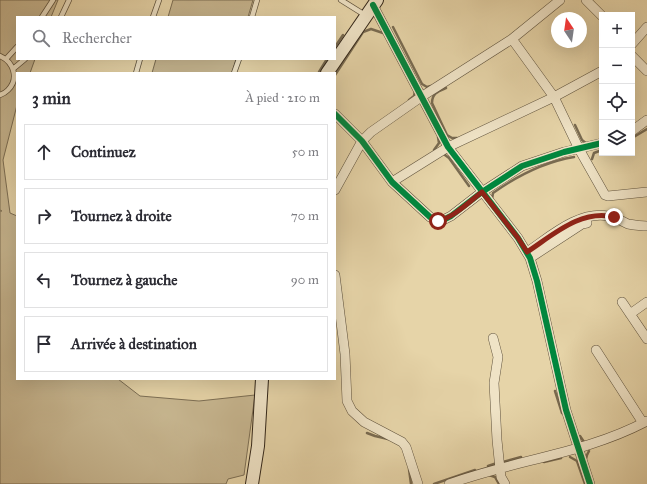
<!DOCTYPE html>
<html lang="fr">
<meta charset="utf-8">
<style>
body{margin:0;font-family:"IM FELL Great Primer",serif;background:#f7f7f7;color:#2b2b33}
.controls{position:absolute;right:12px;top:12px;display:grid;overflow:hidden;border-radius:0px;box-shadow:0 4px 16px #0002}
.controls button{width:36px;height:36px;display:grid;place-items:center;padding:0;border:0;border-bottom:1px solid #e1e1e2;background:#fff;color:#2b2b33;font:20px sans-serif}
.compass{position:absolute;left:551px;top:12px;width:36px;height:36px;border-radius:50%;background:#fff;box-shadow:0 4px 16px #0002;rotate:347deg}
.stop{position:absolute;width:12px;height:12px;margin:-9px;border:3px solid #8f2418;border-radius:50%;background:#fff}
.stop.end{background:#8f2418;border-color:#fff;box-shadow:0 1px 4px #0008}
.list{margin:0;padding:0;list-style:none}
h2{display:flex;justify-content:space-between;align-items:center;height:52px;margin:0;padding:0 16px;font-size:17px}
h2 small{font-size:13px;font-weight:400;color:#7c7c81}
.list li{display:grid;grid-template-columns:26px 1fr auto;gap:12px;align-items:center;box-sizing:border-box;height:56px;margin:0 8px 8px;padding:0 8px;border:1px solid #e1e1e2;border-radius:0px}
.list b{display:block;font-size:15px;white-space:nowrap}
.list em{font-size:13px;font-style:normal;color:#7c7c81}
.icon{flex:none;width:22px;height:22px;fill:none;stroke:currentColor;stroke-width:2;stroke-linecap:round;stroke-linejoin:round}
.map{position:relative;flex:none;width:647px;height:484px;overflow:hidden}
.search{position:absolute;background:#fff;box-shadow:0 4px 16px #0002;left:16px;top:16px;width:320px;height:44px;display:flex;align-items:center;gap:10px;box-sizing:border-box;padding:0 14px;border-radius:0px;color:#7c7c81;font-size:15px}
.panel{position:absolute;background:#fff;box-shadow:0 4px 16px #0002;left:16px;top:72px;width:320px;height:308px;border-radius:0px}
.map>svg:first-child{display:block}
</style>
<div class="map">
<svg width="647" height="484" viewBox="0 0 647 484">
<rect width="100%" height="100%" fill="#e6d4a8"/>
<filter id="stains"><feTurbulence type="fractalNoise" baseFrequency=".005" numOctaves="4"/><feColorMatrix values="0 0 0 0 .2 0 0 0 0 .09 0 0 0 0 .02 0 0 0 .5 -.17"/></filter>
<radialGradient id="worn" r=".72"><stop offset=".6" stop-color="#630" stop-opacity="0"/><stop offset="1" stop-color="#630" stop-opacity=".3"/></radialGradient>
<path fill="#c7b690" stroke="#7c6e54" d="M0 0H58L51 17H17V59H35L30 73H17V105L3 160 10 213 17 216V379H118L140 396 199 401 255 395 244 475 228 479 226 484H0V211H2L0 210Z
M173 0H253L248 17H168Z
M156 59H236L232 73H152Z"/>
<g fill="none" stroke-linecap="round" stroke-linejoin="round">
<path stroke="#796b51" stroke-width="2.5" d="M393 27 422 84 427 87 431 86
M335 47 343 35
M319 72 327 59
M335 75 363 32 371 29 383 33
M446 88C439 91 432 93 432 103L447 135 452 138H457
M409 100 414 96 415 91
M575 125 582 140 587 144
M632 138 647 129
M434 150 439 143 438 137
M445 155 449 158 469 186
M592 159 594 153 602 150
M492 199 493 193C517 176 544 162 574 157
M555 391 562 413
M367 433 375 436 388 439
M580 436 584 442
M570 457 577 461 585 484
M586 459 587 455 589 451
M503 462 521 457
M544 462 561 458
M488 466 497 463
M409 469 411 484
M489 475 495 477 499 484
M434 484 475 470"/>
<g stroke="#5f523d" stroke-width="6">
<path id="service" d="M341 0 365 15
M42 17 53 0
M61 17 69 0
M153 17 159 0
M252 17 257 0
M0 56C14 62 19 79 8 90 6 92 3 94 0 95
M6 59 17 47
M13 69 25 59
M136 73 140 59
M234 73 239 59"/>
</g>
<g stroke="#5f523d" stroke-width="10">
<path id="minor" d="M586 0 602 16
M373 5 448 147 518 238 530 258 537 281 566 410 590 484
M512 39 554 97 579 149 605 195 608 196 647 192
M632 44 647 27
M632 56 647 71
M335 114 362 141 392 182 430 217 438 221 443 220 451 216 482 192 522 166 564 152 602 143
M632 131 647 120
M392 182 448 147 554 97 602 71
M335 190 362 141 371 132 421 97 512 39 560 0
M527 252C551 236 578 211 608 216 615 217 622 221 628 224 634 225 641 226 647 226
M530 258 582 224 587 223
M335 275 345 354 347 401 352 411 364 422 402 442 406 447 418 484
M622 302 647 339
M630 314 647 302
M493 338 498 357 494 383 497 440 500 469 501 477 505 484
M596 350 643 423
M449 484C514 460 585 454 647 421"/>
</g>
<g stroke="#322619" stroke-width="14">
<path id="secondary" d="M327 73 377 0
M252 484 258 446 262 379"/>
</g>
<use href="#service" stroke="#efe3c6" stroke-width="4.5"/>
<use href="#minor" stroke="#efe3c6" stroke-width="9"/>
<use href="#secondary" stroke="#efe3c6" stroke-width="12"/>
<g stroke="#efe3c6" stroke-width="8">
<path id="cycleway" d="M373 5 448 147 518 238 530 258 537 281 566 410 590 484
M335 114 362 141 392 182 430 217 438 221 443 220 451 216 482 192 522 166 564 152 602 143"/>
</g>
<use href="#cycleway" stroke="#00873e" stroke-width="6"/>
</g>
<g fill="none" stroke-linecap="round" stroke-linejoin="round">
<path stroke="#8f2418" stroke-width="5" d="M438 221C453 218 470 201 482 192L518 238 527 252C553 235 581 209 614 217"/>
</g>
<rect width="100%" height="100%" filter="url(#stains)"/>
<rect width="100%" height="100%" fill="url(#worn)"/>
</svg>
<div class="controls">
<button>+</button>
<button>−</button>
<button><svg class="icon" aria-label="locate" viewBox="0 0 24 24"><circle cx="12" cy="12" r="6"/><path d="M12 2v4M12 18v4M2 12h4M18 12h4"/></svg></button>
<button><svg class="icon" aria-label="layers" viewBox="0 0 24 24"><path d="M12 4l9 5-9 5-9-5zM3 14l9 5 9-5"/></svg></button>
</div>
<svg class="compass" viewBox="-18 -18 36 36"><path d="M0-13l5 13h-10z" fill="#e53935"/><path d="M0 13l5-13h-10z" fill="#7c7c81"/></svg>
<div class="stop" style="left:438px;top:221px"></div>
<div class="stop end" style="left:614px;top:217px"></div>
<div class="search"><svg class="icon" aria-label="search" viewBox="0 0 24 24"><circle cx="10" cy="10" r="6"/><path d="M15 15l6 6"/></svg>Rechercher</div>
<section class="panel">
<h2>3 min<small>À pied · 210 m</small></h2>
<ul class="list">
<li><svg class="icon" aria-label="ahead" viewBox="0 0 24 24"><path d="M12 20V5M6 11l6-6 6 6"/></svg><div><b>Continuez</b></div><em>50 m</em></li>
<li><svg class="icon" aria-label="right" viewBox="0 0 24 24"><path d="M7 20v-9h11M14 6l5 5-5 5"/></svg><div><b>Tournez à droite</b></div><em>70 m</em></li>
<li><svg class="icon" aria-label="left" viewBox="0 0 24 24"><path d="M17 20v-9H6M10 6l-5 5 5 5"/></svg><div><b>Tournez à gauche</b></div><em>90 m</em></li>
<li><svg class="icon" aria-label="arrive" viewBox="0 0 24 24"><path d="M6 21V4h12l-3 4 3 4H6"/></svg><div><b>Arrivée à destination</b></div></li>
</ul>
</section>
</div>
